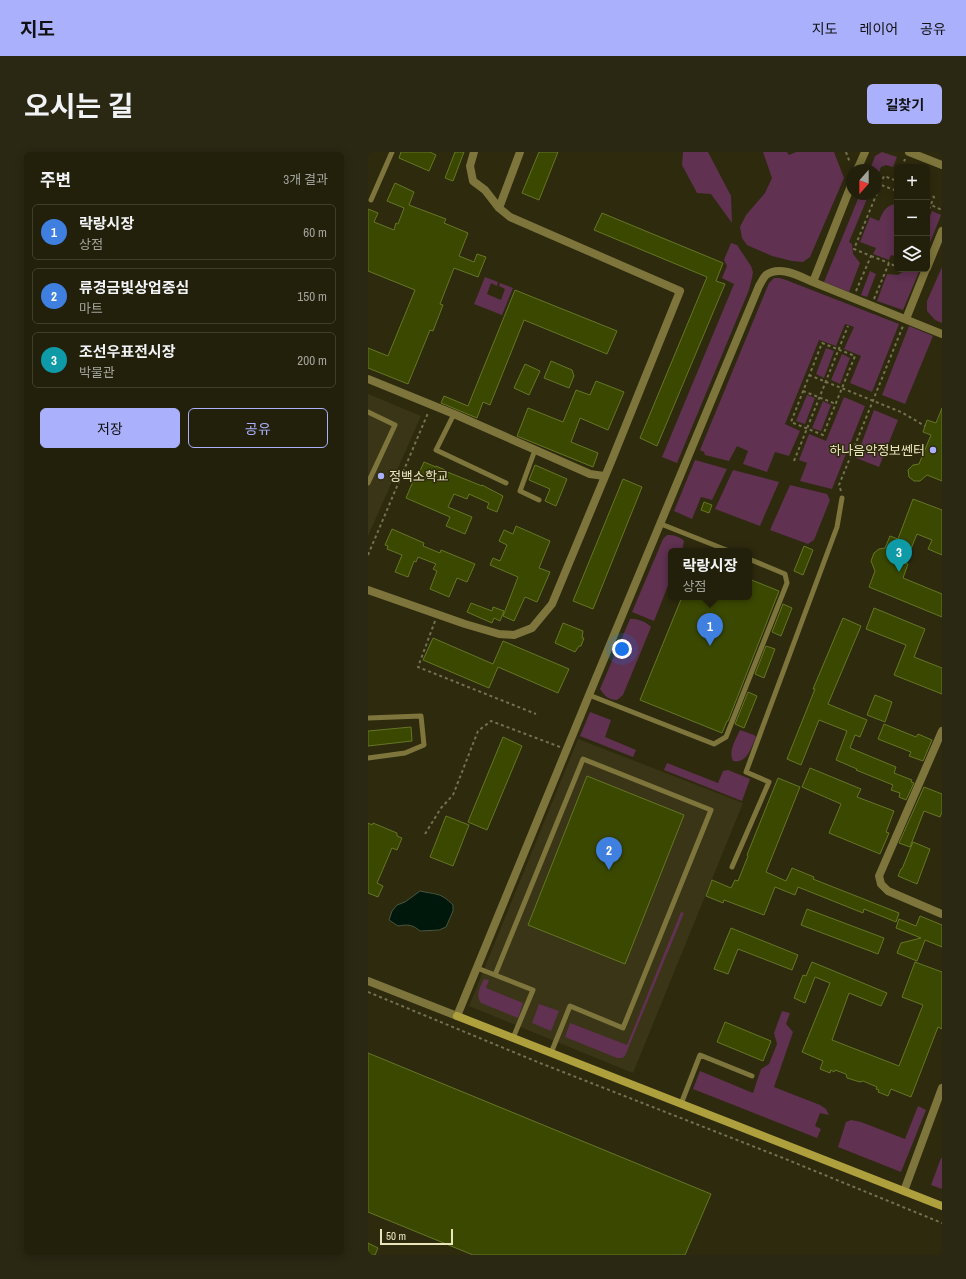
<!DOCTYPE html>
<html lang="ko">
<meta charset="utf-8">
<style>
body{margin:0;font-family:"Archivo Narrow","Noto Sans KR",sans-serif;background:#2a2813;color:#f1f3f6}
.controls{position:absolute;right:12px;top:12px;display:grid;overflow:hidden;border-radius:6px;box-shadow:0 2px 10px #0003}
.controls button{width:36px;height:36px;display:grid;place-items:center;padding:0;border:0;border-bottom:1px solid #3f3e2b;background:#22200a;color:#f1f3f6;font:20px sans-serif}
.compass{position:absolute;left:478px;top:12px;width:36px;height:36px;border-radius:50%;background:#22200a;box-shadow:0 2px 10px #0003;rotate:201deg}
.scale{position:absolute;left:12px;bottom:10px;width:73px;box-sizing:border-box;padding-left:4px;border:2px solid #ebe5bc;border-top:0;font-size:11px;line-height:14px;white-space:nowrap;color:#ebe5bc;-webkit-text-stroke:3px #2e2a0e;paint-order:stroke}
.you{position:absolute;left:254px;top:497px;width:14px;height:14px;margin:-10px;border:3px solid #fff;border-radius:50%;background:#1a73e8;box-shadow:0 0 0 6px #1a73e833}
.badge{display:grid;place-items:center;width:26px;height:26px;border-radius:50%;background:#aab0fb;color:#fff;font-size:13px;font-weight:700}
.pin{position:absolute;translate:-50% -33px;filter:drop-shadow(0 1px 2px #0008)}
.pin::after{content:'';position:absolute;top:21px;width:14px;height:12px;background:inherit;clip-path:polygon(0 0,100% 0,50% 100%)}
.popup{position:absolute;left:300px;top:396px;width:84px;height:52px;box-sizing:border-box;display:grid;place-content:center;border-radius:6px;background:#22200a;filter:drop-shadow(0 1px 3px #0005);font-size:13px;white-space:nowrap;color:#a2a39c}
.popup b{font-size:15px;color:#f1f3f6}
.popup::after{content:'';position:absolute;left:50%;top:100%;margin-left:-8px;border:8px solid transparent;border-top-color:#22200a}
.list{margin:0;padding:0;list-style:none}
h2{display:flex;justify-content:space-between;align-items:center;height:52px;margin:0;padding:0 16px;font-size:17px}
h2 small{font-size:13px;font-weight:400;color:#a2a39c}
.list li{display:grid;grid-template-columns:26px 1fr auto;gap:12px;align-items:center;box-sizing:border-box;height:56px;margin:0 8px 8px;padding:0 8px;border:1px solid #3f3e2b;border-radius:6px}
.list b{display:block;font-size:15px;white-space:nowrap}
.list p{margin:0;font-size:13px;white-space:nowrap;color:#a2a39c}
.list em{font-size:13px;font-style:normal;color:#a2a39c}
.actions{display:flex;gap:8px;padding:12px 16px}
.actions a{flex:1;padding:9px 0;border:1px solid #aab0fb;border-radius:6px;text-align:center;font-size:14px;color:#aab0fb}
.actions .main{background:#aab0fb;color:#111}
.icon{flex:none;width:22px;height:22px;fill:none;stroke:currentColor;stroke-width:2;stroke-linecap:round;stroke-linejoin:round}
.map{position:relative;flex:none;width:574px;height:1103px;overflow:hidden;border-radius:6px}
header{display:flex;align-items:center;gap:24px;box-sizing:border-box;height:56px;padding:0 20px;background:#aab0fb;color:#111}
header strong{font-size:19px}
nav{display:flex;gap:22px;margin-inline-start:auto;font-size:14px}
.intro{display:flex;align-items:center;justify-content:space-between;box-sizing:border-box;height:96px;padding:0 24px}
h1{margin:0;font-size:28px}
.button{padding:10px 18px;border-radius:6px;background:#aab0fb;color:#111;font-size:14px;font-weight:700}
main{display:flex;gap:24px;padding:0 24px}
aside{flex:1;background:#22200a;border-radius:6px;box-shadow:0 2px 10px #0003}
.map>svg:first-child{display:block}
</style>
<header>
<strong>지도</strong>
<nav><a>지도</a><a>레이어</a><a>공유</a></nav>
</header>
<div class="intro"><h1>오시는 길</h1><a class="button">길찾기</a></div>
<main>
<aside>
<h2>주변<small>3개 결과</small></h2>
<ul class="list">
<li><span class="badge" style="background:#3f7fe0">1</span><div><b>락랑시장</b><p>상점</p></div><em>60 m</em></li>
<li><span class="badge" style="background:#3f7fe0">2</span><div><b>류경금빛상업중심</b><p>마트</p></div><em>150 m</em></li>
<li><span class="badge" style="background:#0f9aa8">3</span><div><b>조선우표전시장</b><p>박물관</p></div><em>200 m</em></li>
</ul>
<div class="actions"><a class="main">저장</a><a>공유</a></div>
</aside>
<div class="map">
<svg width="574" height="1103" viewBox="0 0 574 1103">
<rect width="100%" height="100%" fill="#2e2a0e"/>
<path fill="#3a3516" d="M0 242 53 264 0 384Z
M210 587 375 651 265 921 101 854Z"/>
<path fill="#603151" d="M315 0H340L363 44 364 71 343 42 329 41 314 13Z
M395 0H419L421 3 428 0H466L476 26 442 105 435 110 424 109 404 104 379 93 374 86 372 75 378 63 397 41 404 26Z
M514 0 529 5 525 15 518 13 513 15 509 26 508 18H502L507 4Z
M492 42H501L481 90 484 92 485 102 492 111 481 140 456 130Z
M527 52 529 53V105L523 103 521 108 505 102 508 96 492 90 502 65 511 69C515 60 517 54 527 52Z
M564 59 573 63 559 98V71Z
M363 91 369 93 383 114 385 120 384 126 381 138 309 311 294 305 366 132 354 126 359 114 356 108Z
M574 115V171L567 168 559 159V149Z
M539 117H552L535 158 509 149 519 122 530 123Z
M502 119 508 122 499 145 493 143Z
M117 125 130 130 129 134 123 131 119 142 133 148 137 137 131 134 132 131 145 136 134 163 106 152Z
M406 126H412L418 128 531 172 504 240 482 231 493 204 476 197 486 175 477 172 468 194 451 188 417 272 432 279 421 304 407 300 399 320 375 312 380 299 369 294 361 309 337 303 336 300 332 298 401 131Z
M541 174 565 184 537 252 514 243Z
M458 196 466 199 456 226 448 222Z
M474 202 482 206 472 232 463 228Z
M439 243 447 246 437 272 428 269Z
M476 245 497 254 464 337 432 329 439 311 431 308 441 282 458 289Z
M455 249 463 253 453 279 444 276Z
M506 258 530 268 511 315 488 306Z
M327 308 359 317 344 348 333 345 324 367 306 359Z
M365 318 411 330 392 374 347 357Z
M422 333 459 342 462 348 446 388 440 392 402 378Z
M299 383C306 383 311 384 316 389L314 399H303V426L286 469 264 460 295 387Z
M262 467C269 466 278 470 283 475L255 543 249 548C240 548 237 544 232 537Z
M222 560 243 568 237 585 268 598 265 605 212 584Z
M372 578 386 583 388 585C383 596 379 612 365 609 360 599 368 587 372 578Z
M299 611 350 631 355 619 360 618 382 627 374 649 296 618Z
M313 760 316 761 257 904 254 906H249L197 885 202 871 259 893Z
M116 827 121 828 118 836 155 851 150 866 113 851C107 843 112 835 116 827Z
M171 852 191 859 183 879 164 871Z
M414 859 422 861 418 872 425 880 406 935 452 953 458 957 461 963 452 961 447 974 453 977 449 986 325 937 332 919 385 941 393 917 401 912 409 892 406 881Z
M550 954 558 958 533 1020 470 995 478 970 483 968 493 970 537 987Z
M573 1006H574V1037L563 1033Z"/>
<path fill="#00180b" stroke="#465640" d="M52 739C69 743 72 740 85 753V759L78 775 71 778 52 779C45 773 40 772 30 774L21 768 24 759 29 753 37 750Z"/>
<path fill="#3b4800" stroke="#657624" d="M33 0H62L68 3 61 19 31 6Z
M87 0H96L85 29 77 26Z
M171 0H190L171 48 154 41Z
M27 31 46 40 41 53 78 67 76 71 100 81 91 104 106 110 109 102 118 105 110 125 86 116 72 152 75 153 65 179 62 178 40 232 0 216V196L20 204 47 138 0 119V57L10 61 6 70 26 78 28 71 30 72 36 56 19 49Z
M234 61 355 111 348 129 357 132 289 294 272 286 339 125 226 78Z
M147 138 249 179 239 202 156 168 122 253 115 250 109 266 73 251 76 244 100 254Z
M183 209 204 218 206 224 201 236 176 226Z
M157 212 172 219 161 243 146 236Z
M228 229 256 240 240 278 212 266 203 290 230 301 225 315 149 284 160 256 195 270 208 238 222 243Z
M574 256V329L559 323 552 329H546L541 325 540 318 545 313 551 312 563 283 555 280 559 268 568 271Z
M56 310 68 315V314L77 318V319L114 334V333L135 344 129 360 119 356 121 351 101 342 99 347 86 342 80 355 104 365 97 382 78 374 82 365 38 346 49 320 51 321Z
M167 313 199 327 188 354 177 349 182 337 161 328Z
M255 327 274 335 225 457 205 449Z
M545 347 574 358V403L560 397 564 388 549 382 537 411 540 412 535 426 574 442V465L501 435 507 419 503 409 506 401 511 397 517 396 522 384 530 387Z
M336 350 344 353 341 361 333 358Z
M148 374 182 389 171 416 182 420 169 450 157 445 146 469 135 464 150 425 122 413 125 406 132 409 139 393 131 389 136 378 145 382Z
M24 377 56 391 55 394 72 401 73 398 107 412 99 430 89 426 81 445 62 437 69 419 65 417 68 412 50 405 48 410 46 409 40 425 27 420 34 403 19 397 20 394 17 393Z
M436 394 445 398 435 423 426 419Z
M381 427 411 439 360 569H359L354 581 272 548 314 445H381Z
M103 451 124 459 125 455 136 459 132 469 126 466 124 471 99 460Z
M415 452 424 456 413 484 404 480Z
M506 456 557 477 546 505 574 516V542L526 523 538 493 498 477Z
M475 466 493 474 460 552 499 568 492 585 487 583 482 596 528 615 526 621 544 628 543 630 546 631 538 648 531 645 532 641 523 638 525 633 488 618 489 617 468 608 479 579 451 568 433 613 419 607 447 537H445Z
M195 471 215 479 214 486H216L213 494H211L207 500 187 491Z
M65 486 125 512 135 489 201 517 190 541 130 515 121 536 55 508Z
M398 494 407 497 396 526 387 522Z
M380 540 389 544 376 576 367 572Z
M507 543 524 550 517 570 499 563Z
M516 572 548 585 550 582 564 588 555 609 541 604 543 600 510 587Z
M43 575 44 589 0 594V579Z
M135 585 154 594 119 678 100 670Z
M442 616 493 637 489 645 526 659 518 680 521 681 512 702 461 681 473 652 434 635Z
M219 624 316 663 257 812 160 773Z
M410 626 432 635 398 720 418 729 424 716 446 725 445 727 531 761 528 770 496 757 495 761 430 735 427 743 407 735 396 763 356 748 355 751 338 744 344 728 363 736 367 728 370 729 380 704 379 703Z
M556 635 574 642V660L572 665 556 659 542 695 531 691Z
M78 664 101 673 85 714 62 705Z
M0 671 4 673 5 671 29 681V684L34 686 29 698 24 696 9 731 15 734 10 745 0 741Z
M545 690 562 697 549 732 530 724 533 717H534Z
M439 757 516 786 510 802 433 773Z
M552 764 574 773V795L557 788 549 809 529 801 533 791 553 786 528 776 531 767 548 774Z
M363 776 430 803 424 818 370 797 360 822 346 817Z
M444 810 519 841 513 854 481 841 464 888 531 914 555 853 534 845 547 810 574 820V877L570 875 543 945 523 937 520 944 510 940 511 938 508 937 509 935 495 929 492 930 479 926 478 922 467 918 466 920 463 918 462 921 452 917 455 909 434 900 462 831 447 825 437 851 426 846 435 823 438 824Z
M357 870 403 889 395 909 349 890Z
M0 901 343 1042 317 1103H105L0 1060Z
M0 1091 10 1096 7 1103H0Z"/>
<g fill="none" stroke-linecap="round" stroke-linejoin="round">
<path stroke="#757150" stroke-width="2" stroke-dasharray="3 3" stroke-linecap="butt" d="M478 0 482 11
M534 15 537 7
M508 31 529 39
M559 42 566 45 559 62
M559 51 574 58
M503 104 521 111
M535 117H536
M488 139 503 104 486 97 516 24 529 29
M506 147 521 111 529 115
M454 191 487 204 455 283 423 270Z
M441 223 533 260 557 274
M435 239 468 252
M426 309 480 174
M473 339 471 333 535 174
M0 403 60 261
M67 469 50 515 168 562
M57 682 73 656 85 643 110 579 123 569 192 595
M0 840 172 911 415 1006 574 1071"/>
<path stroke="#7e753c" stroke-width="5" d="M3 48 24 0
M0 260 27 273 0 331
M86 262 68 298 138 331
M167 298 152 339 171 348
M293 372 361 399
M221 543 346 592 358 585 419 431 417 422 381 407
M0 566 53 564 56 593 37 601 0 606
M364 715 401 630 378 620 469 375 474 346
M109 816 127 823
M145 886 165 838 127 823 215 607 343 658 255 876 202 854 183 901
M313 952 332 903 384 924"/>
<path stroke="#7e753c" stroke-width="8" d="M541 0 574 13
M489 18 497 0
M131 56 152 0
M559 116 574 79
M445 130 574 182
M538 167 558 117
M0 227 86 262 222 322 236 324
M0 438 97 472 131 482 146 483 164 476 184 452 243 310 312 139 142 65 131 56 117 38 105 29 102 14 106 0
M574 579 511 724 513 732 520 739 574 762
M0 829 89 864 221 543 391 134C393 131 395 126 398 123 412 113 431 124 445 130L484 31
M536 1039 574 936"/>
<path stroke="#afa03e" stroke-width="8" d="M89 864 574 1054"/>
</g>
<g fill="#aab0fb" stroke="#2e2a0e" stroke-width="1.5">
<circle cx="565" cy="298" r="4"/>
<circle cx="13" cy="324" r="4"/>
</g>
<g text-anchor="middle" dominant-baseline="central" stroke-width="3" stroke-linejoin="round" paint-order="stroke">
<g font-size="13" fill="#ebe5bc" stroke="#2e2a0e" text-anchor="end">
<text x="557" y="298">하나음악정보쎈터</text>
<text x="21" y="324" text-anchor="start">정백소학교</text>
</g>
</g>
</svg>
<div class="controls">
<button>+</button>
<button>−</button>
<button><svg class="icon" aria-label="layers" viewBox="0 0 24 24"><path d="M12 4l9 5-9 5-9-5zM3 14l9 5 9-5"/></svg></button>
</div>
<svg class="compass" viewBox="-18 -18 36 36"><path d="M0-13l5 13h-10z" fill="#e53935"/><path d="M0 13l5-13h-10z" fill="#a2a39c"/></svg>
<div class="scale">50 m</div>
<div class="you"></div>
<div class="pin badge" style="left:342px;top:494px;background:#3f7fe0">1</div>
<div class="popup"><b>락랑시장</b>상점</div>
<div class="pin badge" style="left:241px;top:718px;background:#3f7fe0">2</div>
<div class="pin badge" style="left:531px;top:420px;background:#0f9aa8">3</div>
</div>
</main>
